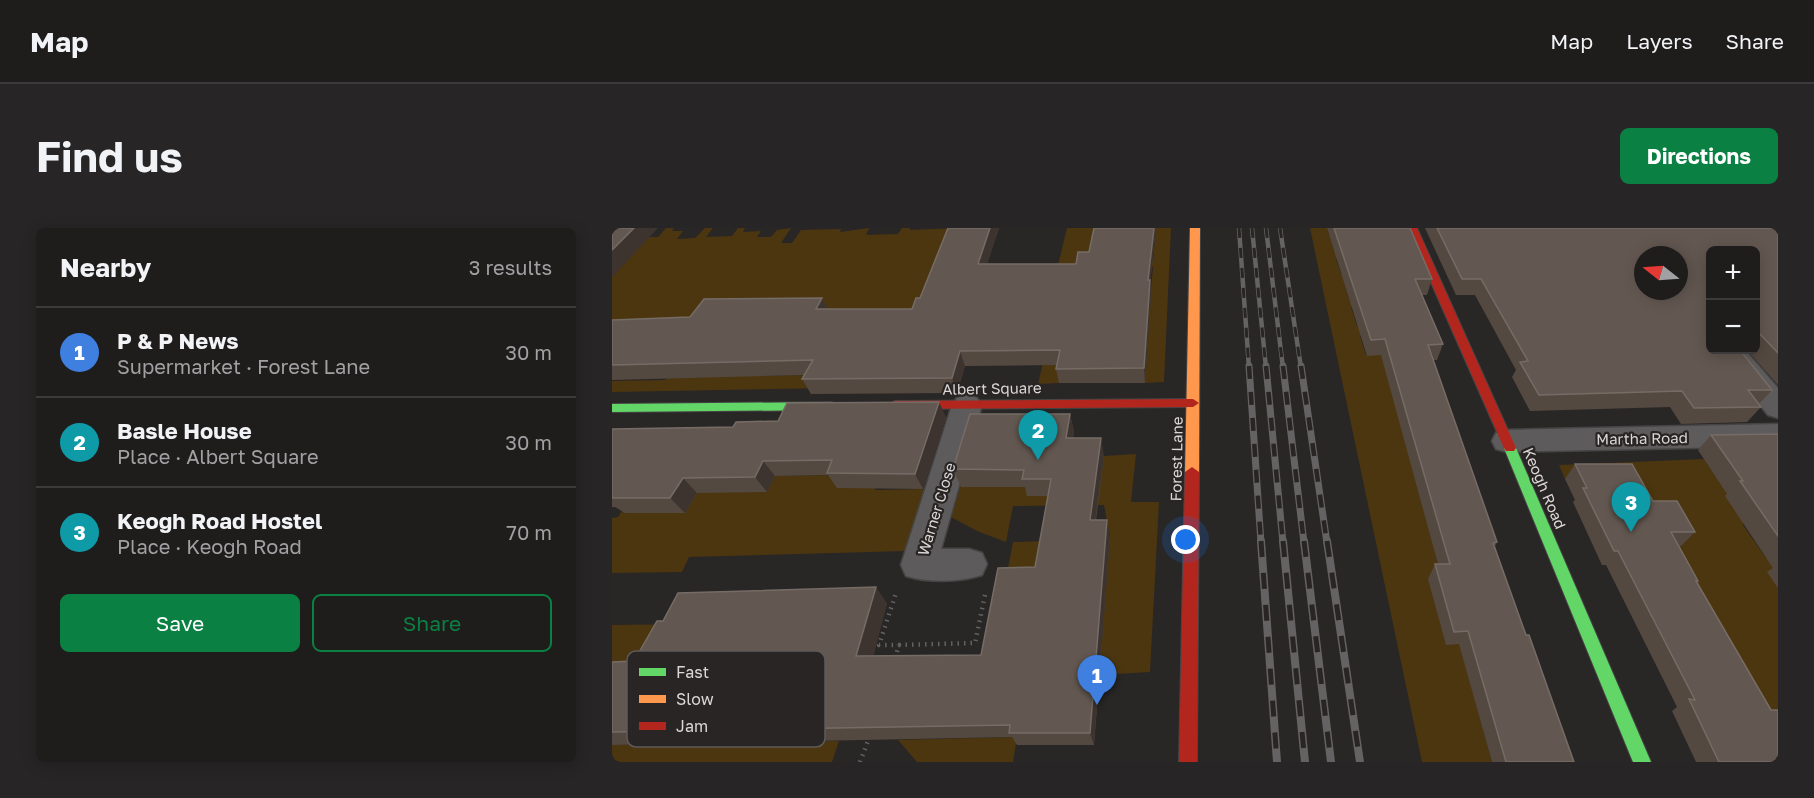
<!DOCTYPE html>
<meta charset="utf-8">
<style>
body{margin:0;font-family:"Golos Text",sans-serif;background:#272525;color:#f1f3f6}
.controls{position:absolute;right:18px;top:18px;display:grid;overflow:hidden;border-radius:9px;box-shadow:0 3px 15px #0003}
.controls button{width:54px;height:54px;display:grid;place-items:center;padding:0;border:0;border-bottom:2px solid #3c3a3b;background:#1f1c1c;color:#f1f3f6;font:30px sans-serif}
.compass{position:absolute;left:1022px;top:18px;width:54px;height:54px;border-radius:50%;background:#1f1c1c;box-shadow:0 3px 15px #0003;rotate:287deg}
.you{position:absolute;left:574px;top:312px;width:21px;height:21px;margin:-15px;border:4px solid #fff;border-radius:50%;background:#1a73e8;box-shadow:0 0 0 9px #1a73e833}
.badge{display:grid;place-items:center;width:39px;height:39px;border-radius:50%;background:#0b8043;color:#fff;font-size:20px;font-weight:700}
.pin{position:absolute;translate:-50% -50px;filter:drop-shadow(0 2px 3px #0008)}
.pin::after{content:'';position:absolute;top:32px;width:21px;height:18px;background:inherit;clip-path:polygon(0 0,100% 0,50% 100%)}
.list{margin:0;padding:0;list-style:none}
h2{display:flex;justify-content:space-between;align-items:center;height:78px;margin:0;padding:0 24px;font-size:26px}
h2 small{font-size:20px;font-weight:400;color:#a1a1a3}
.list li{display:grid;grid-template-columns:39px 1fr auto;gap:18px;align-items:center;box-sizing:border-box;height:90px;padding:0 24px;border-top:2px solid #3c3a3b}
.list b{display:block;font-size:22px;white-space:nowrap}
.list p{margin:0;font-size:20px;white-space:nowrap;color:#a1a1a3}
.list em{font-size:20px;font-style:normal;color:#a1a1a3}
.actions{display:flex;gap:12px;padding:18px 24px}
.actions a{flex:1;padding:14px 0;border:2px solid #0b8043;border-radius:9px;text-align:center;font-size:21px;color:#0b8043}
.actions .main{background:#0b8043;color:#fff}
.map{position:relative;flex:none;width:1166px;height:534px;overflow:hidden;border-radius:9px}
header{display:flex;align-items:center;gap:36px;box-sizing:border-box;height:84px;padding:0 30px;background:#1f1c1c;border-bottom:2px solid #3c3a3b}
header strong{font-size:28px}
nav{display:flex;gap:33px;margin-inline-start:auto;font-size:21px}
.intro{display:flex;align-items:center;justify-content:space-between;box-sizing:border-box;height:144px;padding:0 36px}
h1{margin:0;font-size:42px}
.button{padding:15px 27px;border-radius:9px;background:#0b8043;color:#fff;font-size:21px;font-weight:700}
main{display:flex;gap:36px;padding:0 36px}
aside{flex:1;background:#1f1c1c;border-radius:9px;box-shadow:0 3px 15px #0003}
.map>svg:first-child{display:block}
</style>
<header>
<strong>Map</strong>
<nav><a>Map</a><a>Layers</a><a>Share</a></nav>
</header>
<div class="intro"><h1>Find us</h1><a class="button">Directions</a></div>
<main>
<aside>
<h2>Nearby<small>3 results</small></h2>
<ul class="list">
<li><span class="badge" style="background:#3f7fe0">1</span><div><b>P &amp; P News</b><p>Supermarket · Forest Lane</p></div><em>30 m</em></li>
<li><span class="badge" style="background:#0f9aa8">2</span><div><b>Basle House</b><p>Place · Albert Square</p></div><em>30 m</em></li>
<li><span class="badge" style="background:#0f9aa8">3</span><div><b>Keogh Road Hostel</b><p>Place · Keogh Road</p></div><em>70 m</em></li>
</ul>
<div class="actions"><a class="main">Save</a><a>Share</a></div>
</aside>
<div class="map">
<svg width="1166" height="534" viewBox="0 0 1166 534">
<rect width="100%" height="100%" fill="#292626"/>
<path fill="#4c3610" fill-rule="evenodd" d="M54 0H62L60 3H71L65 11 83 10 93 0H101L94 9 120 8 126 0H133L131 4 149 3 145 9H159L165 2 179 0 169 15H180L189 2 229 1 228 4 257 0 254 7 286 6 290 0H298V2L348 0 351 97 135 148 335 145 331 158 0 164V153L53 152 74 124 0 116V46L26 9H46Z
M455 0H486L503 33H541L544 0H559L552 154 533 155 535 118 450 144 447 155 426 156 443 84V50ZM468 39H541L537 81Z
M698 0H715L722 22H747L724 31 729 46 755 45 758 53 732 54 737 71 764 70 767 79H739L745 98 773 97 776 107 748 108 754 127H784L824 329 880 534H810Z
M524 226 519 274H547L538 444 487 447 498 309 492 277 401 278 394 314 365 303 339 289 355 237 352 259H417L416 268H486L492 228Z
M1092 231 1105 250H1132L1131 297 1154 330H1166V493L1008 251H953L947 237Z
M229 247 264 259 263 262 316 261 293 323 77 329 70 344 0 345V290L6 289 16 274 94 249 128 264H155L163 248Z
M435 313 429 356H393L401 314Z
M77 396 0 449V397Z
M405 509 401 534H305L286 512H281Z
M227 513 220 534H0V517Z"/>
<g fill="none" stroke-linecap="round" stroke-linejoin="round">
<g stroke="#464444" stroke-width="3">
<path id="street" d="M1105 122H1133L1166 160V190L1156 187Z
M355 167 365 170 370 177 329 321H357L370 325 375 336 370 347C348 354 316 355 294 348L289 337 340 177 345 170Z
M1166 196V218L895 224 884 221 880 213 884 205 895 202Z"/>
</g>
<g stroke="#464444" stroke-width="2">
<path id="fast" d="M220 174 226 178 220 182 0 184V176Z
M898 215 904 220 1039 534H1021L892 220Z"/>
</g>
<g stroke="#464444" stroke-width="2">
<path id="slow" d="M578 0H588L587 244 580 249 573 244Z"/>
</g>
<g stroke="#464444" stroke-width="2">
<path id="jam" d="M795 0H805L904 220 902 223H894L892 220Z
M581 171 587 175 581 179 283 181 277 177 283 173Z
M580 239 587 244 585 534H567L573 244Z"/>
</g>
<path stroke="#636161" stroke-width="4.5" stroke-dasharray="1.5 5" stroke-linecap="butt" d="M287 417 363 415 373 367
M283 430 287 417H267L284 365
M248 534 256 513"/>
<use href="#street" fill="#5d5b5b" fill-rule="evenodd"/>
<use href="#fast" fill="#63d668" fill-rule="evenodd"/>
<use href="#slow" fill="#ff974d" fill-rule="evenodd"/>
<use href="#jam" fill="#b3261e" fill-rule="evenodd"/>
<g stroke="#646262" stroke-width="4.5">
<path id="rail-far2" d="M627 0 637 140
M640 0 654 140
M654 0 671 140
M668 0 689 140"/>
</g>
<g stroke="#646262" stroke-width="7">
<path id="rail-far1" d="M637 138 649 315
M654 138 671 315
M671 138 692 315
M689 138 715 315"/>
</g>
<g stroke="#646262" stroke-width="8">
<path id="rail" d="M649 313 665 534
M671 313 693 534
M692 313 719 534
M715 313 748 534"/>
</g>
<use href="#rail-far2" stroke="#2a2525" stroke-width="3" stroke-dasharray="10" stroke-linecap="butt"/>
<use href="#rail-far1" stroke="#2a2525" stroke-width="4.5" stroke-dasharray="13" stroke-linecap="butt"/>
<use href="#rail" stroke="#2a2525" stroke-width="5" stroke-dasharray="16" stroke-linecap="butt"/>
</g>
<path fill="#544941" d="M336 0H387L375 36H464L477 24 482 0H544L538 56 539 66 533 155H447L444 141 445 137 353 138 345 165 199 166 190 151 192 147 0 152V92L78 89 216 81H300L308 70Z
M715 0H798L820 51 815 67H810L831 116 825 132H821L885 314 883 318 914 407 962 534H880L847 416 834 417 816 351 823 336H826L769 127 755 128Z
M813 0H1166V157L1135 122H1143V22L1098 122 1160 162 1147 176 1149 179 1135 194 1069 196 1058 179 918 183 900 149 904 142 863 67H844Z
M458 186 462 204 461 210 492 228 484 292 498 309 482 517H405L400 509 0 517V434L22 433 275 375 261 428 369 427 423 339 436 268H415L413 259H349L341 241Z
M334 189 311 261 225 260 216 247 163 248 155 264 85 265 73 285H13L3 279H0V201L121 199Z
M1166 206V360L1155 344 1161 340 1113 268 1115 266 1086 222 1099 207Z
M963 236 1041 273 1083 304 1069 318H1067L1086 353 1085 354 1166 534H1084L1060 483 1065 479 994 337H990L961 274 963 272 953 251Z"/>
<path fill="#3d3430" d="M22 0H46L0 49V22Z
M378 0H387L370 50 366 36Z
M542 0H544L538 56 539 66 533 155 532 140 536 52Z
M210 70 218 85 204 81Z
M348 123 353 138 345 165 340 150Z
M327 174 334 189 311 261 303 246Z
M458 186 462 204 458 228 454 210Z
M489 210 492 228 481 309 478 292Z
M151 233 163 248 155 264 143 249Z
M71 250 85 265 73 285 58 270Z
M495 292 498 309 482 517 478 505Z
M264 359 275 375 258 442 244 428Z"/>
<path fill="#635851" stroke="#766c66" stroke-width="1.5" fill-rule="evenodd" d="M0 0H22L0 22Z
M336 0H378L366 36H464L466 24H477L482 0H542L536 52H538L532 140 444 141 448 122 348 123 340 150 190 151 201 132 0 137V92L78 89 92 71 210 70 204 81H300L304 70H308Z
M722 0H798L820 51H803L831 116 816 117 885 314 881 315 914 407H917L962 534H894L856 403 842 404 823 336H838L773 111 759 112Z
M825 0H1166V125L1146 104H1143V22H1098V122H1128L1160 162H1136L1149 179 1082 180 1070 163 927 167 908 134 916 133 869 51H850ZM1031 27H1067V63H1031Z
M327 174 303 246 215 245 220 232 151 233 143 249 71 250 58 270H0V201L121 199 124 194 166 193 175 175Z
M358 186H458L454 210H489L478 292H495L478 505H397L398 497 0 504V434L22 433 45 393H51L66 365 264 359 244 428 369 427 386 340 423 339 439 251H410L412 242 341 241Z
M1166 206V308L1128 253H1131L1099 207Z
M963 236H1020L1041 273H1065L1083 304H1059L1086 353H1084L1159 482H1166V534H1107L1077 471 1083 472 1006 323H1002L971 260H975Z"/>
<g text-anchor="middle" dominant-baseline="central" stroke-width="4.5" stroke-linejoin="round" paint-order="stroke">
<g font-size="15" fill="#dbd7d7" stroke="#2a2525">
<text transform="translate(380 160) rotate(-1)">Albert Square</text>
<text transform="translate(1030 210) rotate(-1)">Martha Road</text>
<text transform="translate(564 231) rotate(-89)">Forest Lane</text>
<text transform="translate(933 260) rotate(67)">Keogh Road</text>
<text transform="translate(324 281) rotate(-73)">Warner Close</text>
</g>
</g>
<rect x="15" y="423" width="198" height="96" rx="9" fill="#2a2525" stroke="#5f5a5a" stroke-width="1.5"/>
<rect x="27" y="440" width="27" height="8" fill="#63d668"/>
<rect x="27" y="467" width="27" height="8" fill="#ff974d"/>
<rect x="27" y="494" width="27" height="8" fill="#b3261e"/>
<g font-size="16" fill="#dbd7d7">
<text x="64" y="450">Fast</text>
<text x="64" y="477">Slow</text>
<text x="64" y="504">Jam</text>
</g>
</svg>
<div class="controls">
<button>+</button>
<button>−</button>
</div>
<svg class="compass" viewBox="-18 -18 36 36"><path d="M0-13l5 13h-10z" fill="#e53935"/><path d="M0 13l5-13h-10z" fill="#a1a1a3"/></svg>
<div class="you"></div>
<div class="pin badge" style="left:485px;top:477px;background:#3f7fe0">1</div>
<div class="pin badge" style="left:426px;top:232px;background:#0f9aa8">2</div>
<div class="pin badge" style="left:1019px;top:304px;background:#0f9aa8">3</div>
</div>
</main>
